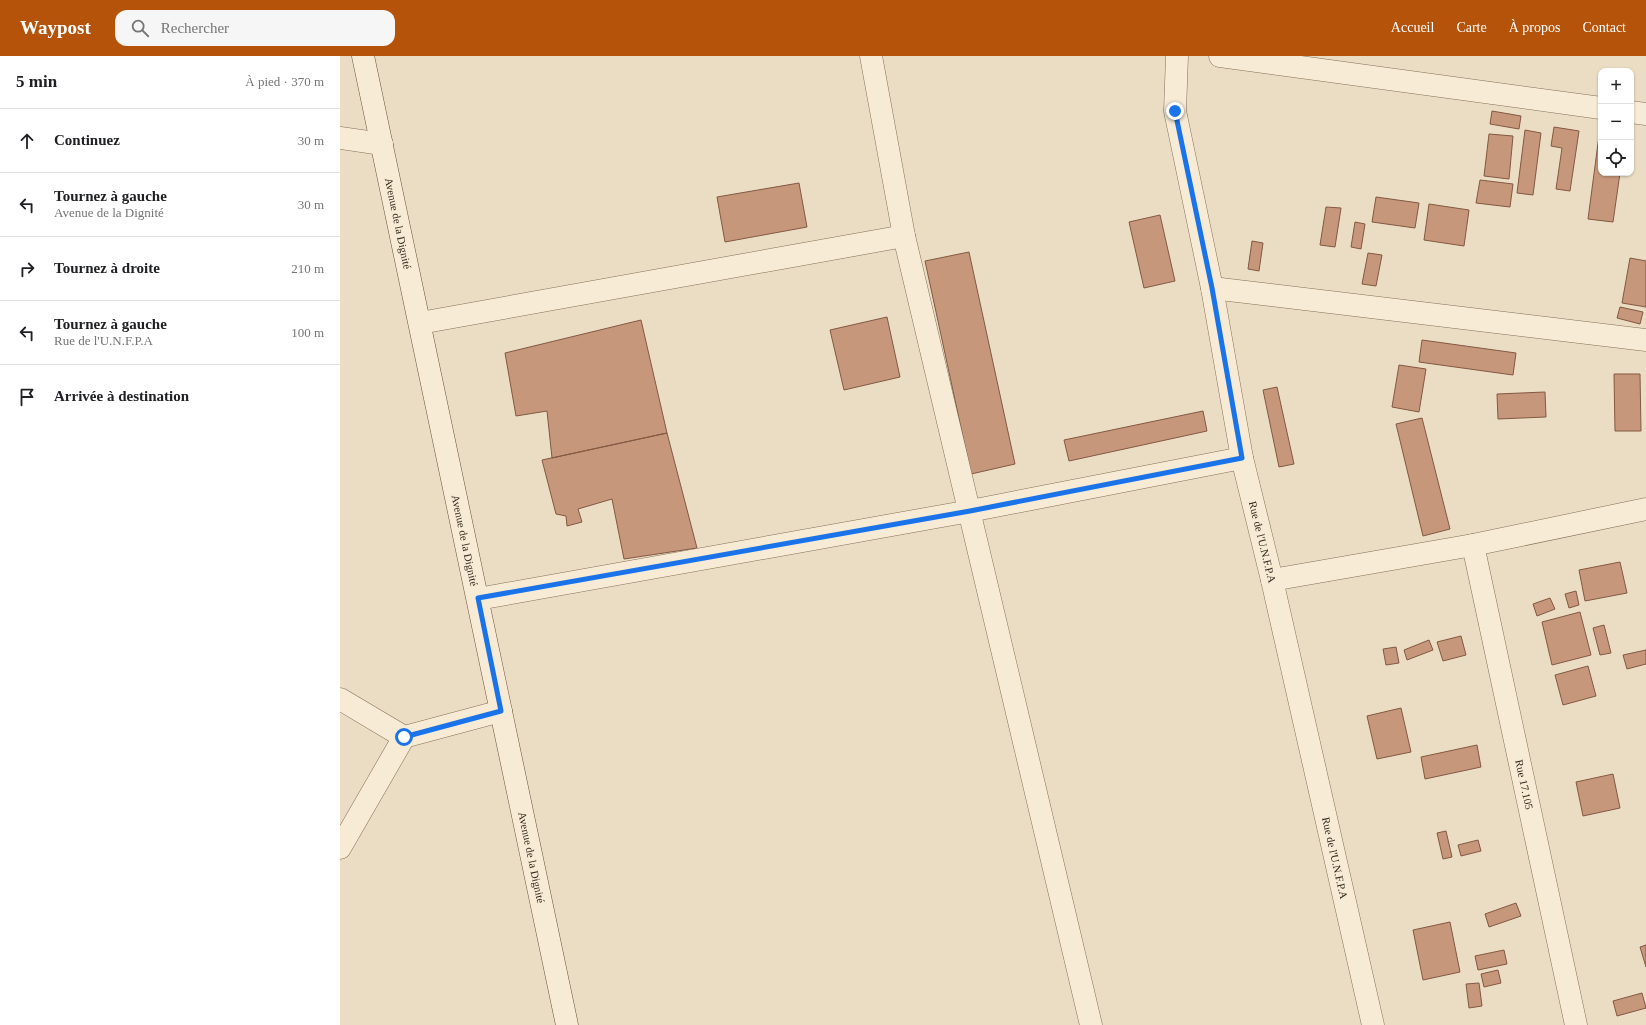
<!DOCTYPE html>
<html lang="fr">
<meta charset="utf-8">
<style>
body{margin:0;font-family:"Times New Roman",serif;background:#f6f6f6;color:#202124}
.controls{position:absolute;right:12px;top:12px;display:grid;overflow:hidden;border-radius:8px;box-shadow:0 1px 3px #0004}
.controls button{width:36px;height:36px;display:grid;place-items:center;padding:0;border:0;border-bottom:1px solid #e0e0e0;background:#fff;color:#202124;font:20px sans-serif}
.stop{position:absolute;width:12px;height:12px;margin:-9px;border:3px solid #1a73e8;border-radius:50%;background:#fff}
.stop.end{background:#1a73e8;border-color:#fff;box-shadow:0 1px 4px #0008}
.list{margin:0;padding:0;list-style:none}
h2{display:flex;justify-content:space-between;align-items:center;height:52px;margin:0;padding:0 16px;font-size:17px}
h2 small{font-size:13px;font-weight:400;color:#757577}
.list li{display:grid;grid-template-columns:26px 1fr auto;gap:12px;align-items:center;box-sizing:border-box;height:64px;padding:0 16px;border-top:1px solid #e0e0e0}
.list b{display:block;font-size:15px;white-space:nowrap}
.list p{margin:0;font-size:13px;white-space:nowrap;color:#757577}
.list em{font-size:13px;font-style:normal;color:#757577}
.icon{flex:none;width:22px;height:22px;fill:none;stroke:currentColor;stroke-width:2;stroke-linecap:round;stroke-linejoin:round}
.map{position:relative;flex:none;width:1306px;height:969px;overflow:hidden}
header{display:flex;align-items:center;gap:24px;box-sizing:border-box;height:56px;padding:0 20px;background:#b45309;color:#fff}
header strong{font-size:19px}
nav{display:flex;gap:22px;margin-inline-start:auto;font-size:14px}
.search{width:280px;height:36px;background:#f6f6f6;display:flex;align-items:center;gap:10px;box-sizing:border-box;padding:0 14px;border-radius:12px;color:#757577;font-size:15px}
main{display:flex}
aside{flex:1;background:#fff}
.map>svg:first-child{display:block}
</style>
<header>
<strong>Waypost</strong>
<div class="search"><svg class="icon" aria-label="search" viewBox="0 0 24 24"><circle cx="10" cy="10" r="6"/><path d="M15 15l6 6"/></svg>Rechercher</div>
<nav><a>Accueil</a><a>Carte</a><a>À propos</a><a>Contact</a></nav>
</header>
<main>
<aside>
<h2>5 min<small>À pied · 370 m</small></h2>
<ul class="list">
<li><svg class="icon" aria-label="ahead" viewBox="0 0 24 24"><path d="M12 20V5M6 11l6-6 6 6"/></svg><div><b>Continuez</b></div><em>30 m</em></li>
<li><svg class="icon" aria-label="left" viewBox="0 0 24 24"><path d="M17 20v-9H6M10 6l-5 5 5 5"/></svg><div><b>Tournez à gauche</b><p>Avenue de la Dignité</p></div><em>30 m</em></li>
<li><svg class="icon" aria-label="right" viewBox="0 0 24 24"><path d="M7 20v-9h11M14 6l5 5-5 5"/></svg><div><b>Tournez à droite</b></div><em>210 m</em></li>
<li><svg class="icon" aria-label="left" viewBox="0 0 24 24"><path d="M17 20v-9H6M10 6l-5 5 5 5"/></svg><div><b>Tournez à gauche</b><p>Rue de l'U.N.F.P.A</p></div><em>100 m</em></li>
<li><svg class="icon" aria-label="arrive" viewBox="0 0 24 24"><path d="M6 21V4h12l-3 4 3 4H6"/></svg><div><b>Arrivée à destination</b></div></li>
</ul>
</aside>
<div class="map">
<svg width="1306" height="969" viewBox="0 0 1306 969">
<rect width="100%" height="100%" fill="#ebddc3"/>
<path fill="#c7977b" stroke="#825842" d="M1152 55 1181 60 1179 73 1150 68Z
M1214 71 1239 75 1230 135 1216 133 1222 92 1211 90Z
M1185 74 1201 77 1193 139 1177 137Z
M1149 78 1173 80 1169 123 1144 120Z
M1259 80H1261V117H1280L1273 166 1248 163Z
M1140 124 1173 128 1170 151 1136 147Z
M459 127 467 171 385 186 377 141Z
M1036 141 1079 147 1075 172 1032 166Z
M1089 148 1129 154 1124 190 1084 184Z
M986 151 1001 152 995 191 980 189Z
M820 159 835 225 804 232 789 166Z
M1015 166 1025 168 1021 193 1011 191Z
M912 185 923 187 919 215 908 213Z
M629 196 675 408 631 418 585 205Z
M1028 197 1042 199 1036 230 1022 228Z
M1290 202 1306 205V251L1282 247Z
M1280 251 1303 256 1300 268 1277 262Z
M547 261 560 321 504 334 490 274Z
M301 264 327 377 212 402 207 355 176 360 165 297Z
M1082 284 1176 297 1173 319 1079 306Z
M1059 309 1086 313 1079 356 1052 351Z
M1274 318H1300L1301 375H1275Z
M937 331 954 408 939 411 923 334Z
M1205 336 1206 361 1158 363 1157 338Z
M863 355 867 375 729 405 724 384Z
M1082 362 1110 473 1083 480 1056 368Z
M327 377 357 492 284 503 272 443 238 453 242 466 227 470 226 460 216 458 202 404Z
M1280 506 1287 537 1245 545 1239 514Z
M1236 535 1239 549 1229 552 1225 538Z
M1210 542 1215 553 1197 560 1193 548Z
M1240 556 1251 599 1212 609 1202 566Z
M1264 569 1271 597 1260 599 1253 572Z
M1121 580 1126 599 1103 605 1097 586Z
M1089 584 1093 594 1067 604 1064 594Z
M1056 591 1059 607 1046 609 1043 593Z
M1306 594V608L1287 613 1283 599Z
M1248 610 1256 640 1223 649 1215 619Z
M1061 652 1071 696 1037 703 1027 660Z
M1137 689 1141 711 1085 723 1081 701Z
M1273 718 1280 752 1243 760 1236 726Z
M1106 775 1112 801 1103 803 1097 777Z
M1138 784 1141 795 1121 800 1118 789Z
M1176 847 1181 860 1149 871 1145 858Z
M1110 866 1120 916 1083 924 1073 874Z
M1306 889V911L1300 891Z
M1164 894 1167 908 1138 914 1135 900Z
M1158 914 1161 927 1144 931 1141 918Z
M1139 927 1142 950 1129 952 1126 928Z
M1302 937 1306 952 1277 960 1273 945Z"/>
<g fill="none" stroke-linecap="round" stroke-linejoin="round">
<g stroke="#846f5b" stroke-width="23">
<g id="street">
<path d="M531 0 564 180 751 969"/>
<path id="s1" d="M837 0 835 55 872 232 902 402 932 524 1033 969"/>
<path d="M880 0 1261 52"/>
<path d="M1291 56 1306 58"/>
<path d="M0 82 42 88"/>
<path d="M872 232 1306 284"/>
<path d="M80 267 564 180"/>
<path id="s2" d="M1133 489 1236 969"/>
<path d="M932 524 1133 489 1306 453"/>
<path d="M138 543 630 455 902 402"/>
<path d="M0 643 64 681"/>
<path d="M0 792 64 681 161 655"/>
</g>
</g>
<g stroke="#66503e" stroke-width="23">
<g id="secondary">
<path id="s3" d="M23 0 227 969"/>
</g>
</g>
<use href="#street" stroke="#f7ebd5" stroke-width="22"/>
<use href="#secondary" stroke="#f7ebd5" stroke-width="22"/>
</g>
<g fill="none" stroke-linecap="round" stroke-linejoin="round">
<path stroke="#1a73e8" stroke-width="5" d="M64 681 161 655 138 542 630 455 902 402 872 232 835 55"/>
</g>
<g text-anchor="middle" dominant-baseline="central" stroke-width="4" stroke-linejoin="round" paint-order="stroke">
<g font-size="11" fill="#35281e" stroke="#f3e8d2">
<text stroke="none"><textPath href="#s3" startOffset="171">Avenue de la Dignité</textPath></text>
<text stroke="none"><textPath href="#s3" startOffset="495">Avenue de la Dignité</textPath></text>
<text stroke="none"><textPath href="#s1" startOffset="495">Rue de l'U.N.F.P.A</textPath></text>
<text stroke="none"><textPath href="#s2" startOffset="245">Rue 17.105</textPath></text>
<text stroke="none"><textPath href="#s3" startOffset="819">Avenue de la Dignité</textPath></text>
<text stroke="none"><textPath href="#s1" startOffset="819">Rue de l'U.N.F.P.A</textPath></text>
</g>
</g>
</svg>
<div class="controls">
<button>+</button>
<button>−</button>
<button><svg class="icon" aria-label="locate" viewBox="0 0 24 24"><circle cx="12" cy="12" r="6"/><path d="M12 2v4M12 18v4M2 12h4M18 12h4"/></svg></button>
</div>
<div class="stop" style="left:64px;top:681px"></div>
<div class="stop end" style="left:835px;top:55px"></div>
</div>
</main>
